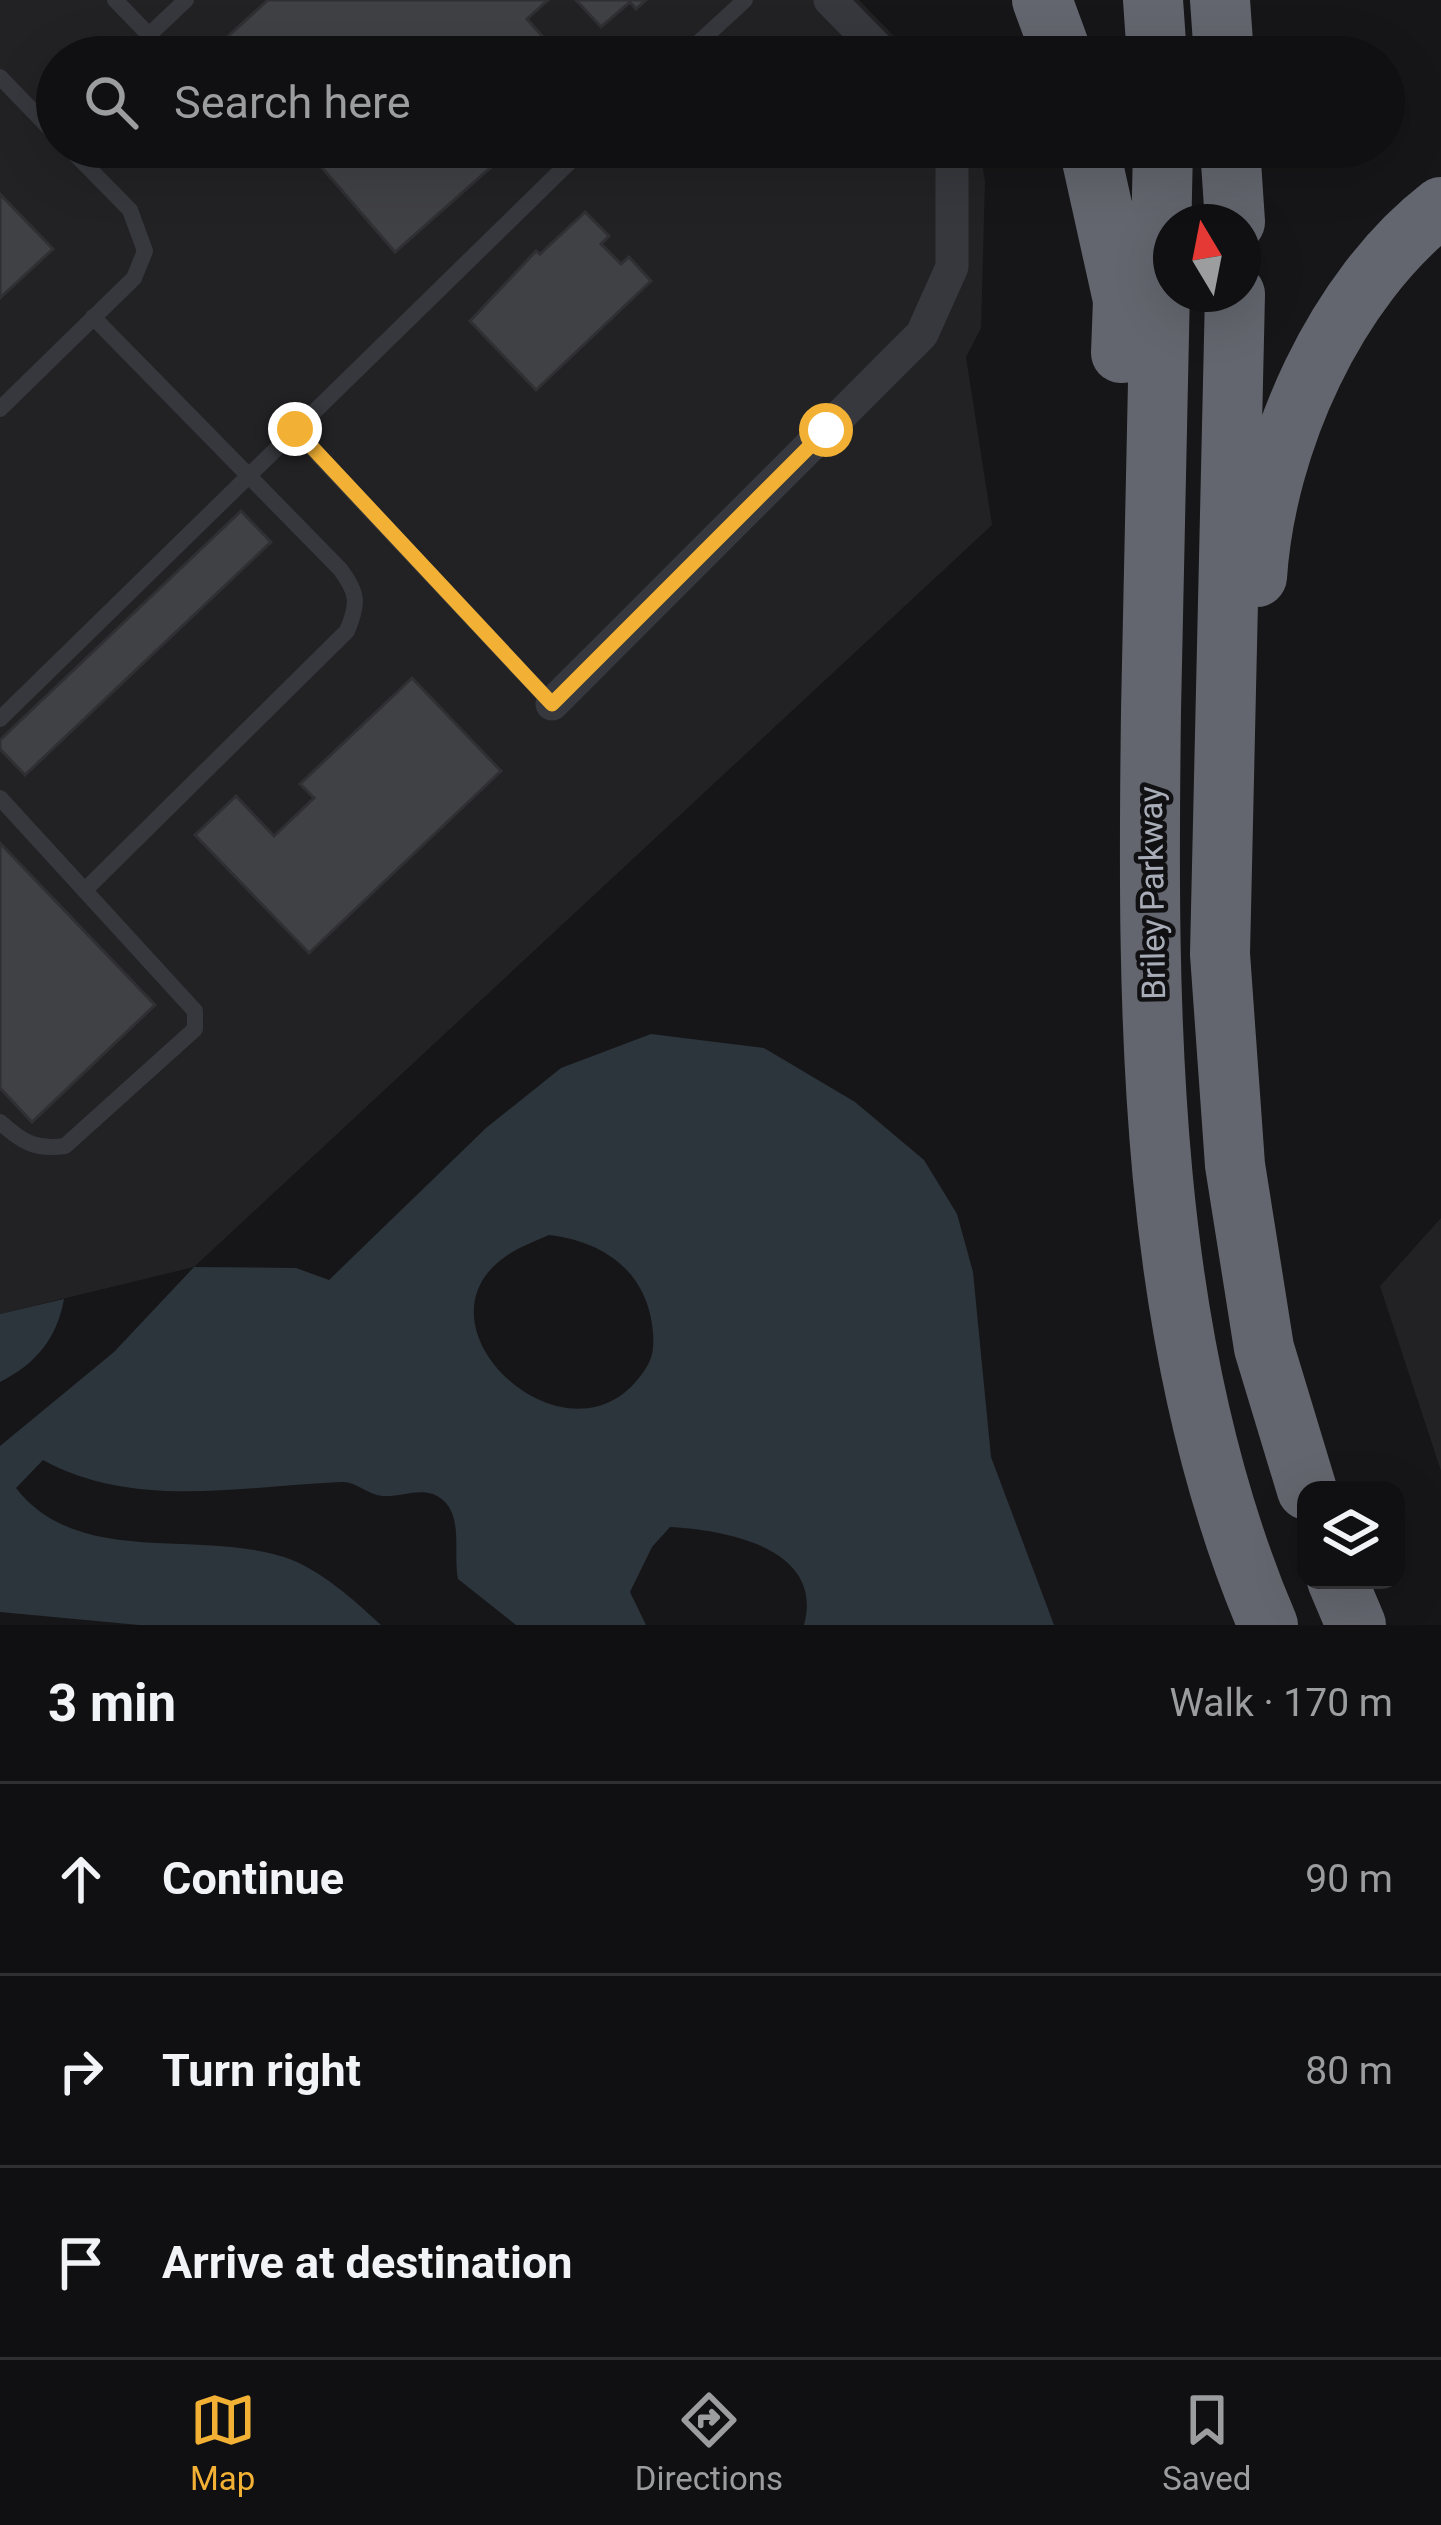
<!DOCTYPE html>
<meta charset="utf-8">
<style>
body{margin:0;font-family:Roboto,sans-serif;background:#19191b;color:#f1f3f6}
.controls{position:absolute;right:36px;bottom:36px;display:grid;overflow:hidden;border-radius:24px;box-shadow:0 12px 48px #0002}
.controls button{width:108px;height:108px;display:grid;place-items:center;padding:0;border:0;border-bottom:3px solid #303032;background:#101012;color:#f1f3f6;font:60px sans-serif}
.compass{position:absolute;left:1153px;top:204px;width:108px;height:108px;border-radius:50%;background:#101012;box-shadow:0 12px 48px #0002;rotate:350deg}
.stop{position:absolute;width:36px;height:36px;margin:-27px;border:9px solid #f2b134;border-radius:50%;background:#fff}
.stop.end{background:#f2b134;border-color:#fff;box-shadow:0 3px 12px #0008}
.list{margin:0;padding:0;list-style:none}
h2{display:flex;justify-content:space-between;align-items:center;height:156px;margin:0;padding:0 48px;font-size:51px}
h2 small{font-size:39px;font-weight:400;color:#9c9d9f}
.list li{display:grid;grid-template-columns:78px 1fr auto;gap:36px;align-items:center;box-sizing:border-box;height:192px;padding:0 48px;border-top:3px solid #303032}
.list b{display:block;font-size:45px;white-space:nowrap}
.list em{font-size:39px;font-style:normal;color:#9c9d9f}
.icon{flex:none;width:66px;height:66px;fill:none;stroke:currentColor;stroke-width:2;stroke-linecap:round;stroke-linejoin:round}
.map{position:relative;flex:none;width:1441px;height:1625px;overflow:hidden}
.search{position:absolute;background:#101012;box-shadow:0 12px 48px #0002;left:36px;right:36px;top:36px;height:132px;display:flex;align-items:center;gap:30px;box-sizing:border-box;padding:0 42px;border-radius:66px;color:#9c9d9f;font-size:45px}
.sheet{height:732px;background:#101012}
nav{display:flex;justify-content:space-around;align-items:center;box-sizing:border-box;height:168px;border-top:3px solid #303032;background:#101012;font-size:33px;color:#9c9d9f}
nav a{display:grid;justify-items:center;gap:6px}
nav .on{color:#f2b134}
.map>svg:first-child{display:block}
</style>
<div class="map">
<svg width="1441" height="1625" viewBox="0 0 1441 1625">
<rect width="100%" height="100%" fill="#161618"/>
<path fill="#222225" d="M0 0H859L914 57H57V147H979L985 181 981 328 966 357 992 525 194 1267 0 1314Z
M1441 1218V1471L1380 1286Z"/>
<path fill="#2c353c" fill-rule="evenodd" d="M651 1034 764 1048 855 1102 924 1160 957 1214 973 1272 991 1457 1054 1625H804C825 1547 724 1530 670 1527L652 1547 630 1592 646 1625H516L458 1579C453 1555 463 1519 444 1501 426 1484 405 1497 383 1496 368 1495 356 1481 341 1482 241 1486 134 1510 43 1460L16 1488C78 1568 197 1529 284 1557 320 1569 354 1600 381 1625H139L0 1612V1446L114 1352 194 1267 296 1268 329 1280 486 1128 561 1068ZM549 1235C601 1241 644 1269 652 1324 654 1340 655 1354 646 1368 578 1477 419 1341 493 1267 508 1251 529 1244 549 1235Z
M64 1299C57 1338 36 1364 0 1382V1314Z"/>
<path fill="#404145" stroke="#303034" stroke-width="3" d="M268 0H548L527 19 561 57H223L215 48Z
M576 0H646L636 9 630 2 601 27Z
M304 147H514L395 252Z
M0 194 53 249 0 298Z
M585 212 609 236 601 244 621 264 629 257 651 281 536 390 470 321 536 251 540 254Z
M241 511 271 542 25 775 0 749V740Z
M412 678 501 771 309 953 195 835 236 796 274 836 314 798 300 784Z
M0 843 155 1005 32 1122 0 1088Z"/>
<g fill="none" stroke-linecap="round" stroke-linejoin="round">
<path stroke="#37383d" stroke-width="16" d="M115 0 149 35 186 0
M683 57 745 0
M0 77 57 136
M0 409 134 278 145 251 130 210 68 147
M294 429 552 704
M0 719 585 147
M0 798 195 1011V1029L65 1146C35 1150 22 1142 0 1122
M85 890 347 631C359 603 358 593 340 569L93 317"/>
<path stroke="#37383d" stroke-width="33" d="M830 0 886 57
M552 704 922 334 952 267V164L944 147"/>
<path stroke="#63666e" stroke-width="60" d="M1042 0 1063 57
M1153 0 1157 57
M1220 0 1224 57
M1089 147 1123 300 1121 353
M1163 147C1158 335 1154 523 1151 711 1147 1012 1147 1343 1268 1625
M1230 147 1235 222
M1235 294 1220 954 1235 1165 1264 1348 1307 1490
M1257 577C1266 444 1335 289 1441 207
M1337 1580 1356 1625"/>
</g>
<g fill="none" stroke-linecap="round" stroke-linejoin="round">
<path stroke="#f2b134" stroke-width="15" d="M295 429 552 704 826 430"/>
</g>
<g text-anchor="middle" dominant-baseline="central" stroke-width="9" stroke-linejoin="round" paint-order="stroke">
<g font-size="33" fill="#a8adb8" stroke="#111113">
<text transform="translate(1152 893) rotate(-91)">Briley Parkway</text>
</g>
</g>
</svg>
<div class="controls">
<button><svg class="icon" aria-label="layers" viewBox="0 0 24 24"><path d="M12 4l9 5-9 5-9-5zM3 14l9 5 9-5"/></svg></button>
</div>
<svg class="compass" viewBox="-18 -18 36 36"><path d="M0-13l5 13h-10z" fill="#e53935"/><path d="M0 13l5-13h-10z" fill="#9c9d9f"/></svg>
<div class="stop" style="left:826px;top:430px"></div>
<div class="stop end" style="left:295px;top:429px"></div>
<div class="search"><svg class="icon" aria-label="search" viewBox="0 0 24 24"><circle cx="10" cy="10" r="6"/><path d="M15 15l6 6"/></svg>Search here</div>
</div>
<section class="sheet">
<h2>3 min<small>Walk · 170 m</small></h2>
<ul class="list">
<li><svg class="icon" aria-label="ahead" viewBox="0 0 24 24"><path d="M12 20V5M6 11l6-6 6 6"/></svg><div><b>Continue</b></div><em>90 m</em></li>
<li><svg class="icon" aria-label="right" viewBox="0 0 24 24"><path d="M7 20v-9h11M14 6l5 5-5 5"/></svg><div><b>Turn right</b></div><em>80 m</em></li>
<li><svg class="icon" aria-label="arrive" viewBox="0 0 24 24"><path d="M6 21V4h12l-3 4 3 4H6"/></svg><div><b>Arrive at destination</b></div></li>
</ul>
</section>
<nav>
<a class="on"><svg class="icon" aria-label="map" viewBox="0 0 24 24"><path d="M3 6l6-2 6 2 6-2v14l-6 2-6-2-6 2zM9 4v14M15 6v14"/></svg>Map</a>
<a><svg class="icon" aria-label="directions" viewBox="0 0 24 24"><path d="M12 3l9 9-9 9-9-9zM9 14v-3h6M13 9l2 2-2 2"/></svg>Directions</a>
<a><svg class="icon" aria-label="saved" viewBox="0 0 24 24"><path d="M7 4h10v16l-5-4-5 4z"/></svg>Saved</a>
</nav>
